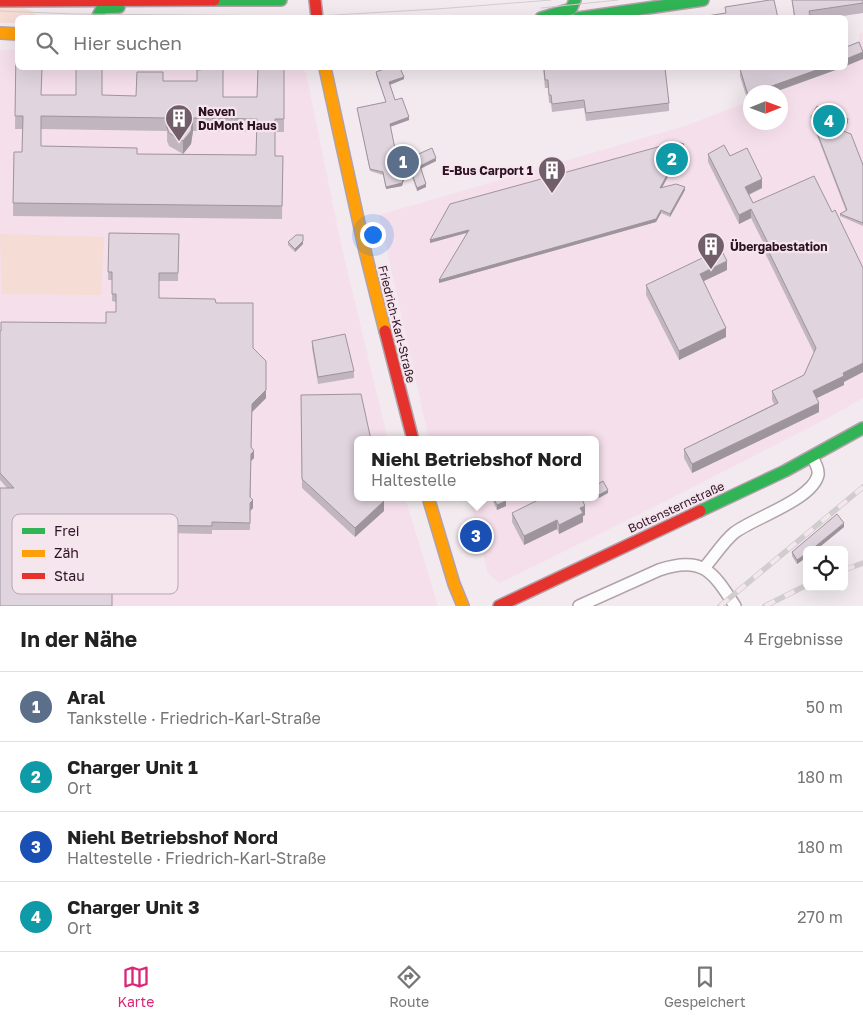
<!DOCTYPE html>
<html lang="de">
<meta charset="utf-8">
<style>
body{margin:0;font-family:"Golos Text",sans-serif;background:#f2f2f2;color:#222}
.controls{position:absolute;right:15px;bottom:15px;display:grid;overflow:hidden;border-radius:8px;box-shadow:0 5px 20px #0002}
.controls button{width:45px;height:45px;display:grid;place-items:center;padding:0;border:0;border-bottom:1px solid #e0e0e0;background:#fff;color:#222;font:25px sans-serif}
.compass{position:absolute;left:743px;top:85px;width:45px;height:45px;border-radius:50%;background:#fff;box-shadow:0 5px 20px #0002;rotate:89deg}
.you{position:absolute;left:372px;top:234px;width:18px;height:18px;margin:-12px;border:4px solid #fff;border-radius:50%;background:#1a73e8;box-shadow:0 0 0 8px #1a73e833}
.badge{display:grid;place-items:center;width:32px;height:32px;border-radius:50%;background:#db2777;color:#fff;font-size:16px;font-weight:700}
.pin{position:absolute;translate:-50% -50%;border:2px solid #fff;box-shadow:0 1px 5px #0006}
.popup{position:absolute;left:354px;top:436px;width:245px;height:65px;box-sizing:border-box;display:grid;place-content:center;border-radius:8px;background:#fff;filter:drop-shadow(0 1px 4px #0005);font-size:16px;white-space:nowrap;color:#767676}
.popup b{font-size:19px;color:#222}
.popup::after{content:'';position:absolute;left:50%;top:100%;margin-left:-10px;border:10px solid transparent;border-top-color:#fff}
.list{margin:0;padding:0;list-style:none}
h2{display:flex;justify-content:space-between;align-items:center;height:65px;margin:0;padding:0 20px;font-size:21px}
h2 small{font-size:16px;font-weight:400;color:#767676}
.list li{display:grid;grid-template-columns:32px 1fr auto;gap:15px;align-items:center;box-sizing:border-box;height:70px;padding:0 20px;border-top:1px solid #e0e0e0}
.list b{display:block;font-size:19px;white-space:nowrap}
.list p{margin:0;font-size:16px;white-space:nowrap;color:#767676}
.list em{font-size:16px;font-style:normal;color:#767676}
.icon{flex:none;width:28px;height:28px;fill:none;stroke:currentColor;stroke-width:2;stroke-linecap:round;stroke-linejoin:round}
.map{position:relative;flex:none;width:863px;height:606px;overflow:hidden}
.search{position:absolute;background:#fff;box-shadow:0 5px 20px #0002;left:15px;right:15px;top:15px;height:55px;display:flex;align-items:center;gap:12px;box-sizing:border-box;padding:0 18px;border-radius:8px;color:#767676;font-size:19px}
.sheet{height:345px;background:#fff}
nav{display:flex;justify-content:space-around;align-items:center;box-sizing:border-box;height:70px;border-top:1px solid #e0e0e0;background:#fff;font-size:14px;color:#767676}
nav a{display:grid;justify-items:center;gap:2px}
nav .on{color:#db2777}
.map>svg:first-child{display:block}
</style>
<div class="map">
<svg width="863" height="606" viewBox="0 0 863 606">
<rect width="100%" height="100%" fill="#f2eaee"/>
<path fill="#f5dfeb" d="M863 32V398L826 419 666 501 500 583 488 574 469 497H595V440H429L379 215 685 126 750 101V122H780V92H774L841 68H846V66L862 60 859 49V34Z
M0 50H17L18 68H301L306 73 341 244 388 440H357V497H405L438 606H0Z"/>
<path fill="#f5dcd5" d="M0 7C13 7 30 5 38 17L18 18 17 23H0Z
M0 234 104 237 101 295 2 294Z"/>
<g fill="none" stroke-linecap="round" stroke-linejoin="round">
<g stroke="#b1a1aa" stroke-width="14">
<path id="street" d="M704 568C714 557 723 542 734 533 753 518 812 500 818 475 819 469 815 462 812 457
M579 606 659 570C703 555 713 572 735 606"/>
</g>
<g stroke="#b1a1aa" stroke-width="14">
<path id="fast" d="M214 0H281
M97 18 102 8 119 7
M541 18 571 9 575 0
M578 18 703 0
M700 511 785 471 863 428"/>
</g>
<g stroke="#b1a1aa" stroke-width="14">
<path id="slow" d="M0 33 18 34
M325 68 365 251 385 331
M428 497 454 584 463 606"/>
</g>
<g stroke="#b1a1aa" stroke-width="14">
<path id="jam" d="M315 0 317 18
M0 1 214 0
M385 331 413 440
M499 606 700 511"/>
</g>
<use href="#street" stroke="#fdfcfc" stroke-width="11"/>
<use href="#fast" stroke="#30b455" stroke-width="11"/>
<use href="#slow" stroke="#ff9f0a" stroke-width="11"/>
<use href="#jam" stroke="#e5322d" stroke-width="11"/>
<path stroke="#d1cdcf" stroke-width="1" d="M541 8 618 0
M0 11 74 14 317 16 437 9 551 0"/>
<g stroke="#d1cdcf" stroke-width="5.5">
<path id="rail" d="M844 570 863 563
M720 606 863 487
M765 606 807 585"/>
</g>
<use href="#rail" stroke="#f5e6ee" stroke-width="4" stroke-dasharray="11" stroke-linecap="butt"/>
</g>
<path fill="#c1b6c0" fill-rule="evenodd" d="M792 0H863V13L829 18H794Z
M16 50 41 95 136 96 163 81 223 97H257L284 68V132H275V156H283L282 219 13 216 14 152H22L23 129H15ZM41 129 167 131V141L169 146 183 154 191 144 193 131 257 132 256 155 137 154 41 146Z
M382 68H400L404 79 390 85 395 100 409 120 390 126 395 149 414 156 436 161 421 168 426 187 417 191 408 166 402 186 386 189 383 175 370 171 357 108 386 102 376 75V72L383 69Z
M543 68H665L669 103V111L586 121 584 108 552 112 551 103H549L548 88H545Z
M841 68 748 102 740 76V69Z
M811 117 848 122 844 131 863 165V226L840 216V214L846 211 811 120Z
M684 147 662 188 685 190 670 217 661 213 656 222 439 283 467 233 430 243Z
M708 154 730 156 762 188 749 195 844 382V385L816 398 819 412 692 473 684 458V449L774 404 772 400V391L804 375 814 353 765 253V246L751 218 739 224 708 162Z
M109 233 179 234 178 281H159V298L216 303 253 348 266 369V398L252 412 251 447 254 458 251 461 250 498 253 508 250 511V530H212V534L117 532 116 581H112L7 488 0 480V331L106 323 116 312V302L112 301V280H108Z
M303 235V244L295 252 288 245V242Z
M727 270 703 281 726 337 679 360 646 295V285Z
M312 341 354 371V378L318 384 312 348Z
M301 395 384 511 355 537 302 488Z
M491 497H504L506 506 497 510Z
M512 513 585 515 583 516V522L559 534 557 529 524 545 512 522Z
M844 527 816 550H807V557L797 564 792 556V552Z"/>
<path fill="#9d949c" d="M863 52V59L846 66V59Z
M822 68H841L774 92H755Z
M404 77V79L389 85V82Z
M750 94V101L748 102V95Z
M409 117V120L390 127V124Z
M193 118V131L191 144 183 154V141Z
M848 119V122L843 133V131Z
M684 144V147L660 191V188Z
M436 158V161L420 169V166Z
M408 163V166L402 186 386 189V187Z
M762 179V188L745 196V187Z
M426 184V187L417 191V188Z
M685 187V190L670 217V214Z
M751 209V218L739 224V215Z
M661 210V213L656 222 439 283V280Z
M469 230V232L430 243V240Z
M303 241V244L295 252V249Z
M727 261V270L700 283V274Z
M726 328V337L679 360V351Z
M266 361V398L252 412 251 454 254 451V458L251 461 250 503 253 500V508L250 511V530L252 404Z
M863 363V372L844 382V385L813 400V391L843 373Z
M819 403V412L692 473V464Z
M608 490V493L599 498V495Z
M384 501V511L355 537V528Z
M506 501V506L497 510V505Z
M585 506V515L583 516V522L559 534V525L580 508Z
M557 520V529L524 545V536Z
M844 523V527L816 550H811Z
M807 553V557L797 564V560Z"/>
<path fill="#e0d4df" stroke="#9d949c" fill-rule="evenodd" d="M770 0H774L778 18H694L726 13 725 7Z
M792 0H863V3L809 11 810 15 795 18Z
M859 42 863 52 846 59V47Z
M16 50 18 51V68H42L41 95H76V68H94L102 69V95L136 96 137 72H163V81H197V70L223 68V97H257L258 68H284V119H275V156H283L282 206 13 203 14 152H22L23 116H15ZM41 116 167 118V127L169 133 183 141 191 131 193 118 257 119 256 155 137 154V148L41 146Z
M383 68H400L404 77 389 82 395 100 402 98 409 117 390 124 395 149 414 156 432 148 436 158 420 166 426 184 417 188 408 163 402 183 386 187 383 172 370 169 357 108 386 102 376 72 384 69Z
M544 68H665L669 103 586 113 584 100 552 104 551 95H549L548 80H545Z
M745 68H822L755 92H750V94L748 95 740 69Z
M817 106 848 119 843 131 851 134 863 165V223L840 214 847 210 811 117Z
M676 142 684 144 660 188 676 184 685 187 670 214 661 210 656 219 439 280 469 230 430 240 450 204Z
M724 145 730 156 747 148 762 179 745 187 753 203 814 176 832 212 835 210 863 268V363L843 373 844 376 813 391 819 403 692 464 684 449 778 403 772 391 804 375 816 348 765 244 768 243 751 209 739 215 708 154Z
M109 233 179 234 178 273H159V298L215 299 216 303H253V348L266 361V390L252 404 251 447 254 451 251 454 250 497 253 500 250 503V523L212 522V526L117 525 116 573H112V606H0V488H14L0 473V331H1V322L106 323V312H116V294H112V272H108Z
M296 235H303V241L295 249 288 242Z
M721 249 727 261 700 274 726 328 679 351 646 285Z
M345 334 354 371 318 377 312 341Z
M361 394 371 440H357V497H383L384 501 355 528 302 479 301 395Z
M603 481 608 490 599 495 595 488V486Z
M493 497H504L506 501 497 505Z
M544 497H581L585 506 580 508 583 513 559 525 557 520 524 536 512 513Z
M837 514 844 523 811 550H807V553L797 560 792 552Z"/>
<defs>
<g id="building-pin" transform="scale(1.4375)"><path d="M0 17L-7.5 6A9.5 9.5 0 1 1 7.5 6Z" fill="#725e6a" stroke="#f5e6ee"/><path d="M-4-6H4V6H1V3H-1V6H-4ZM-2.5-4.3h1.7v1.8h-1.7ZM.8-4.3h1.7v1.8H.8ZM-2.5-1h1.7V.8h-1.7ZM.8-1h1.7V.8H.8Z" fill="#fff"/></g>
</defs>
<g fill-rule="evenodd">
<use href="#building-pin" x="179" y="118"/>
<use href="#building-pin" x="552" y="170"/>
<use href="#building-pin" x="711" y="246"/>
</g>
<g text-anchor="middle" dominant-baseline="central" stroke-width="4.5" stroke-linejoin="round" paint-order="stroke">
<g font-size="12" font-weight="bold" fill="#2d1223" stroke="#f5e6ee" text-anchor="start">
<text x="198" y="111">Neven<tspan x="198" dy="14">DuMont Haus</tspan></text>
<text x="533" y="170" text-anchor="end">E-Bus Carport 1</text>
<text x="730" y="246">Übergabestation</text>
</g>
<g font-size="12" fill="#2d1223" stroke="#f5e6ee">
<text transform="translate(397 324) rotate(76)">Friedrich-Karl-Straße</text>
<text transform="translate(676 507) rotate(-25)">Boltensternstraße</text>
</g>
</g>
<rect x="12" y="514" width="166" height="80" rx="8" fill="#f5e6ee" stroke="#b9a6b1" stroke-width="1"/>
<rect x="22" y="528" width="23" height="6" fill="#30b455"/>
<rect x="22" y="550" width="23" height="7" fill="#ff9f0a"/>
<rect x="22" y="573" width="23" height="6" fill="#e5322d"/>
<g font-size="14" fill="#2d1223">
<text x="54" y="536">Frei</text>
<text x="54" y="558">Zäh</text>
<text x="54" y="581">Stau</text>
</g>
</svg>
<div class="controls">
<button><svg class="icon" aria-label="locate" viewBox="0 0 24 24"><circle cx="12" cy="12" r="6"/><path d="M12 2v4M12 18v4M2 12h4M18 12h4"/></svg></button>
</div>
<svg class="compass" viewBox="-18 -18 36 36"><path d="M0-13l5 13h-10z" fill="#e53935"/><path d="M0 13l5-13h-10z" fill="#767676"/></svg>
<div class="you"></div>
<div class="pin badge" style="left:403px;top:162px;background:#5c6f8a">1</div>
<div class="pin badge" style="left:672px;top:159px;background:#0f9aa8">2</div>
<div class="pin badge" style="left:476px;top:536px;background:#1a4fb4">3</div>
<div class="popup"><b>Niehl Betriebshof Nord</b>Haltestelle</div>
<div class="pin badge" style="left:829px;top:121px;background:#0f9aa8">4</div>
<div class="search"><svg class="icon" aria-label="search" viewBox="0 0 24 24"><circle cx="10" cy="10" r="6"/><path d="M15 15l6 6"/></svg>Hier suchen</div>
</div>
<section class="sheet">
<h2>In der Nähe<small>4 Ergebnisse</small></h2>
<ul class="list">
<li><span class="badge" style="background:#5c6f8a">1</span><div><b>Aral</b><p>Tankstelle · Friedrich-Karl-Straße</p></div><em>50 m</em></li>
<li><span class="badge" style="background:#0f9aa8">2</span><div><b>Charger Unit 1</b><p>Ort</p></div><em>180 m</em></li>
<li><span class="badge" style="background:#1a4fb4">3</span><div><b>Niehl Betriebshof Nord</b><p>Haltestelle · Friedrich-Karl-Straße</p></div><em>180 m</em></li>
<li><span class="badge" style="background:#0f9aa8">4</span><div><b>Charger Unit 3</b><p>Ort</p></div><em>270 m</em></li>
</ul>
</section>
<nav>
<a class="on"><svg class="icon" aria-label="map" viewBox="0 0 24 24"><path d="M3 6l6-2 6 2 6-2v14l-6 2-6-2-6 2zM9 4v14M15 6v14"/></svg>Karte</a>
<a><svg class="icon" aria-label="directions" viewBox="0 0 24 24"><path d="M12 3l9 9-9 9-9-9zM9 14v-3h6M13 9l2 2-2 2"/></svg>Route</a>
<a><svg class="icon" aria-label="saved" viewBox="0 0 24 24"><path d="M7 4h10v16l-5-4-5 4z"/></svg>Gespeichert</a>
</nav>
